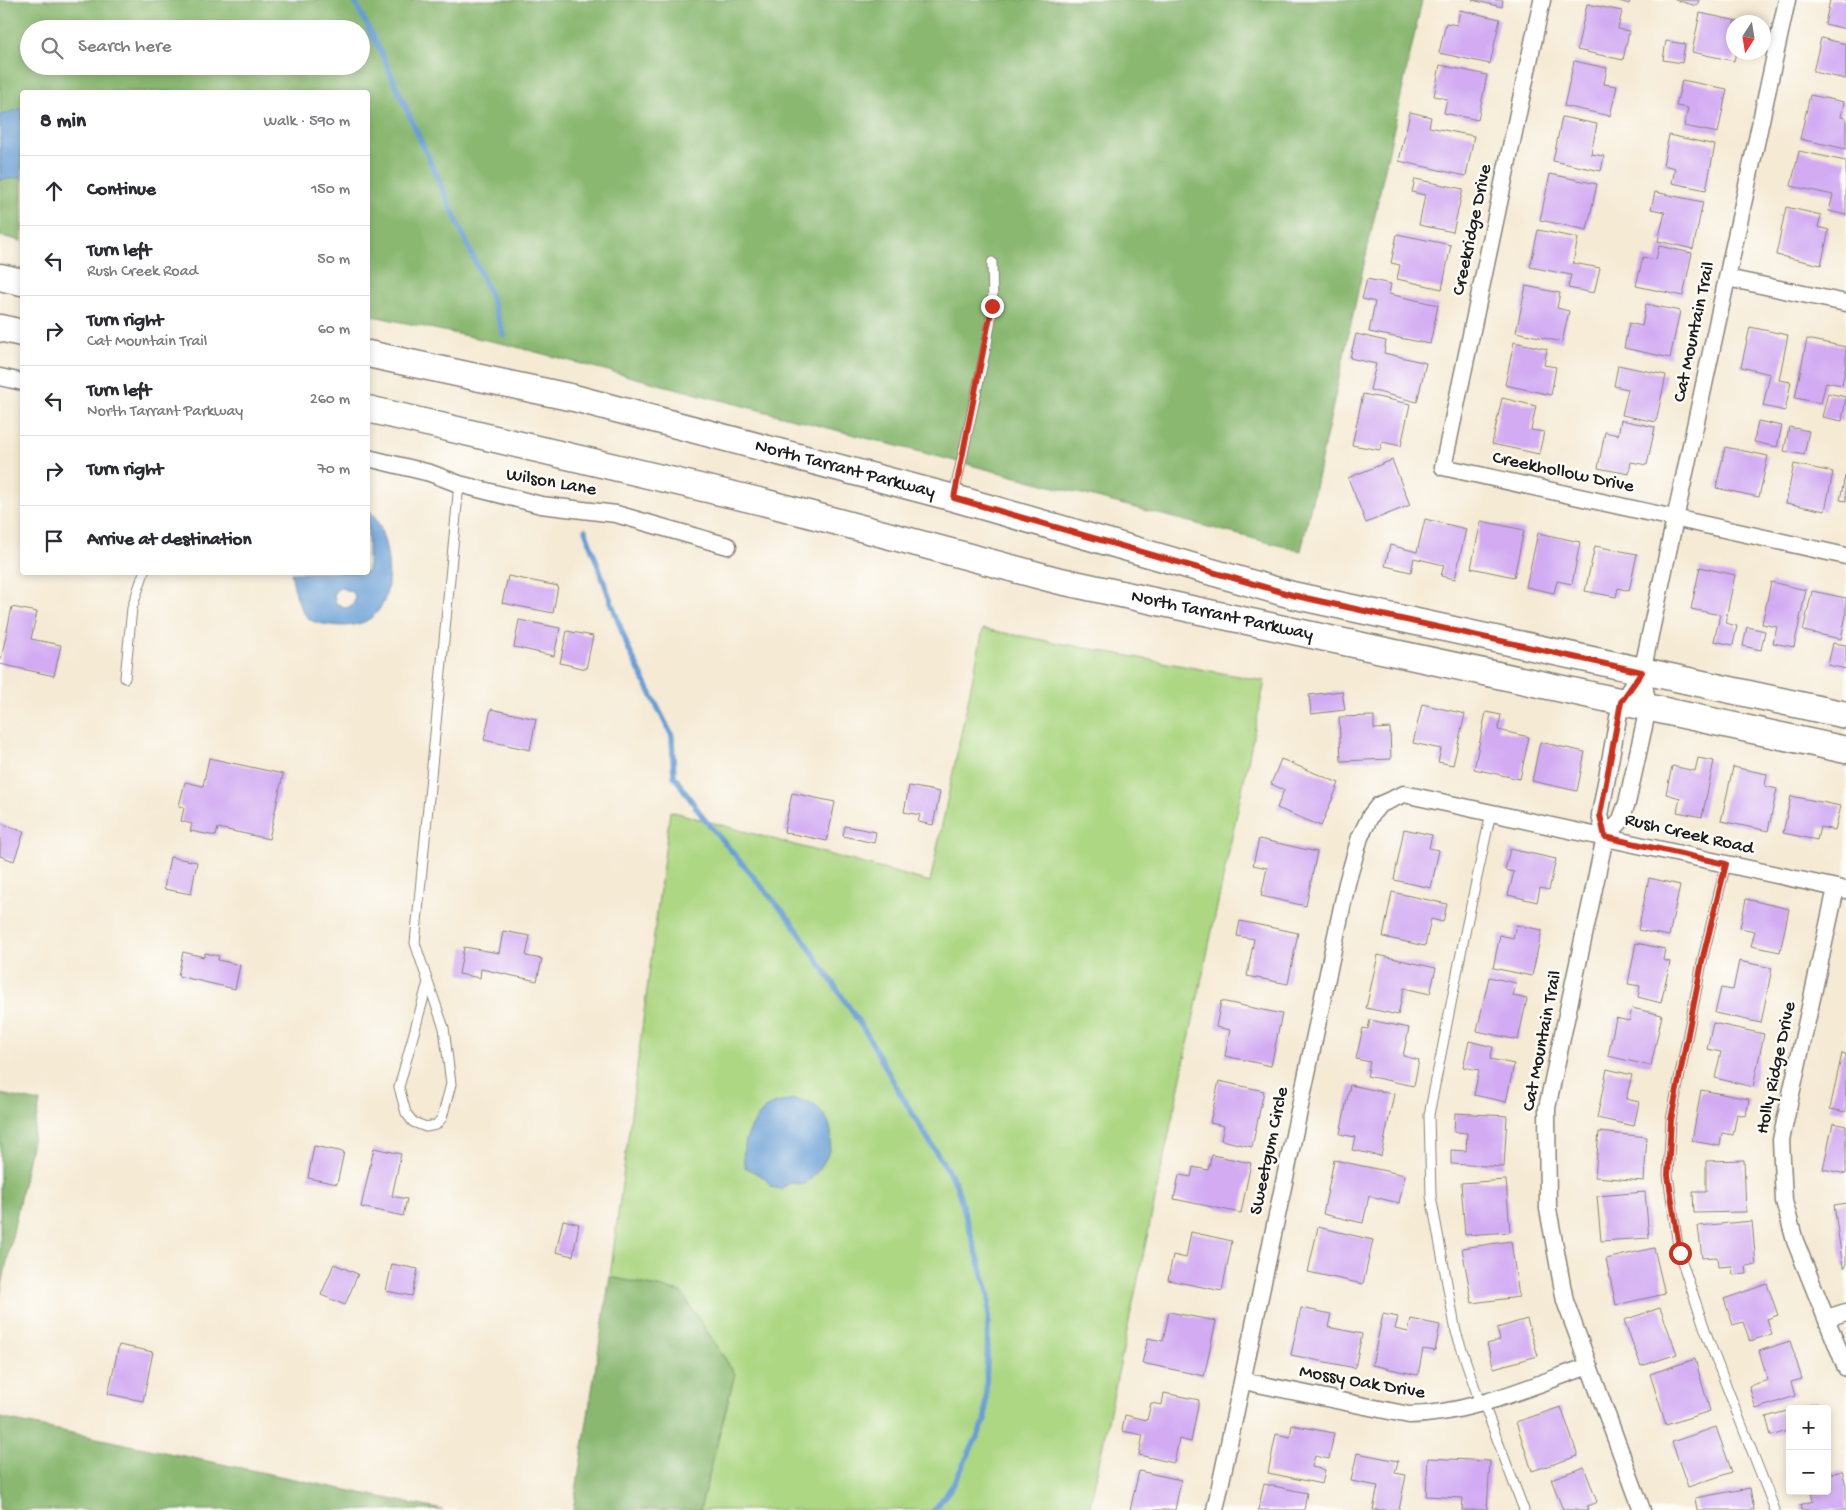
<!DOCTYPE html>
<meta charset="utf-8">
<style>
body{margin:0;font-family:"Gochi Hand",sans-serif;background:#f7f7f7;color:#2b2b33}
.controls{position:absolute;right:15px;bottom:15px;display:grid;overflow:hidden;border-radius:5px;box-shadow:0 2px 8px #0003}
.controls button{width:45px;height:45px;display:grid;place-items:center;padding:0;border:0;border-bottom:1px solid #e1e1e2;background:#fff;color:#2b2b33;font:25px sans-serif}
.compass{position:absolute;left:1726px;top:15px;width:45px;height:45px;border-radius:50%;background:#fff;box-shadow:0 2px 8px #0003;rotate:192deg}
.stop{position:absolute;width:15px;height:15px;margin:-11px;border:4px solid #c8321e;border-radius:50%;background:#fff}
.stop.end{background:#c8321e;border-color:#fff;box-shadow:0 1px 5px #0008}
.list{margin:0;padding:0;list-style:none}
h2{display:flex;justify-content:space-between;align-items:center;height:65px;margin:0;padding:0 20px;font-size:21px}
h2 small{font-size:16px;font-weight:400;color:#7c7c81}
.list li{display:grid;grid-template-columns:32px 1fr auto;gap:15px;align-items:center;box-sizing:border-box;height:70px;padding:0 20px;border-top:1px solid #e1e1e2}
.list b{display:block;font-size:19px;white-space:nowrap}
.list p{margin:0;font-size:16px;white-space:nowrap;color:#7c7c81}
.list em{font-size:16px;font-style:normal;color:#7c7c81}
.icon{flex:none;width:28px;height:28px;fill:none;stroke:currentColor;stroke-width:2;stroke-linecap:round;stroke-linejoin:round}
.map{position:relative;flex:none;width:1846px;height:1510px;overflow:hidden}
.search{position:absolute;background:#fff;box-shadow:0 2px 8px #0003;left:20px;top:20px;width:350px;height:55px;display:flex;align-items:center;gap:12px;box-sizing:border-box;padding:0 18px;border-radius:28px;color:#7c7c81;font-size:19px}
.panel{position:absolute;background:#fff;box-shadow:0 2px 8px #0003;left:20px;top:90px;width:350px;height:485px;border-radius:5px}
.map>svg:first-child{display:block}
</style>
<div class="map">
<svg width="1846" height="1510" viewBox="0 0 1846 1510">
<rect width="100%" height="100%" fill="#fdfcf7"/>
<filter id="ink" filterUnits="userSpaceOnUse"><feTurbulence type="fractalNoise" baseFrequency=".02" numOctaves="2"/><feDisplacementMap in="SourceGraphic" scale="10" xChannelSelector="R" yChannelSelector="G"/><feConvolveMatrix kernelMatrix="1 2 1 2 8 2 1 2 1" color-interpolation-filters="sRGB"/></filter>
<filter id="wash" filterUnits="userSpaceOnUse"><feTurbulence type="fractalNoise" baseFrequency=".0096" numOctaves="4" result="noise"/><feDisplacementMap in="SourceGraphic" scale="20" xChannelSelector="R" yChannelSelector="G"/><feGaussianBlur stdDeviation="1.12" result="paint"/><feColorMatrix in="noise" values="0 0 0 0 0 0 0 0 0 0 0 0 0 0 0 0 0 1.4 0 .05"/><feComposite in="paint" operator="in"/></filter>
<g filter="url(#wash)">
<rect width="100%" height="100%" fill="#f5ead4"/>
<path fill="#add783" stroke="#647a50" d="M983 629 1265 681 1089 1510H700L735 1374 681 1292 610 1277 670 811 930 882Z"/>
<path fill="#8ab871" stroke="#536a46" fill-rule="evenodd" d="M0 0H1422L1301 551 505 344 368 315V92H22V241L0 236ZM29 29H361V66H29Z
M0 1094 40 1102 0 1295Z
M610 1277 681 1292 735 1374 700 1510H573Z
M0 1418 443 1510H0Z"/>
<path fill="#689ed5" stroke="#425d78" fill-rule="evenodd" d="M22 108V177L0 180V115Z
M368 510C378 516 382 533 385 543 395 587 387 633 331 625 322 624 312 623 306 616 297 604 294 587 291 573L368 572ZM341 588 354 593 355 599 351 606 346 608 336 603 334 596 335 591Z
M794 1099C800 1101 808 1101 813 1104 845 1127 830 1164 805 1184L790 1183 780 1189 771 1187 765 1178 745 1167C738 1149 754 1114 771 1105 777 1102 787 1101 794 1099Z"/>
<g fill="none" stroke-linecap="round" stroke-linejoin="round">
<path stroke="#689ed5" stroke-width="5.5" d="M354 0 380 50 488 290 504 335
M585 530 628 648 672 736 674 776 705 820 792 922 867 1034 898 1090 956 1184 989 1295 985 1421 953 1485 934 1510"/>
</g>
<g id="blocks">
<path fill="#d2abf3" d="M1472 0H1503L1502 7Z
M1616 0H1630L1629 4Z
M1675 0H1699L1697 6Z
M1830 0H1846V29L1825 24Z
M1587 4 1622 11 1618 29 1629 31 1623 60 1577 50Z
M1460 10 1500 19 1490 64 1439 53 1446 23 1457 25Z
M1700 13 1742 22H1734V52H1736L1734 61 1692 52Z
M1821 38 1846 44V79L1813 72Z
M1666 41 1685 44 1682 63 1663 60Z
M1574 61 1607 68 1604 84 1617 86 1610 116 1564 106Z
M1440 65 1487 75 1478 120 1444 113 1447 99 1434 96Z
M1682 80 1727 89 1718 133 1684 126 1688 108 1676 106Z
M1810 95 1844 102 1841 117 1846 118V149L1800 139Z
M1410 112 1431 117 1429 127 1474 136 1466 176 1399 161Z
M1562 117 1597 124 1591 154 1604 156 1601 171 1553 161Z
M1669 135 1715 145 1706 190 1672 183 1675 168 1663 165Z
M1799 151 1846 161V215L1829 211 1833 195 1791 186Z
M1550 174 1597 184 1587 230 1540 220Z
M1415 179 1463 189 1453 232 1419 225 1425 195 1412 192Z
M1655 192 1703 202 1693 249 1658 241 1665 212 1651 209Z
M1786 207 1821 215 1818 227 1829 230 1821 265 1776 255Z
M1538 230 1578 238 1573 263 1600 268 1594 293 1568 288 1571 275 1530 267Z
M1397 234 1451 245 1442 289 1397 279 1400 265 1391 263Z
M1659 246 1692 253 1683 296 1636 286 1643 257 1656 260Z
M1367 279 1391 284 1389 294 1438 305 1430 344 1369 332 1375 302 1362 299Z
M1526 286 1560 293 1557 308 1569 311 1562 342 1516 332Z
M1646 304 1680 311 1670 358 1624 348 1629 323 1642 326Z
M1750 327 1788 335 1779 380 1791 382 1785 411 1763 406 1770 374 1741 367Z
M1356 334 1386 341 1384 353 1426 363 1417 402 1370 390 1376 364 1350 358Z
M1807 339 1846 347V365L1842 385 1826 382 1821 403 1795 398Z
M1514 342 1547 349 1544 365 1556 367 1551 395 1505 385Z
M1618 365 1666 375 1656 422 1622 415 1628 389 1614 386Z
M1828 393 1846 397 1842 421 1822 417Z
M1363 394 1410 404 1401 446 1382 442 1380 450 1352 445Z
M1502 398 1536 406 1531 430 1544 432 1539 454 1492 444Z
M1621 420 1655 427 1647 465 1631 462 1629 474 1598 468 1605 432 1618 435Z
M1758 421 1782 426 1777 447 1754 442Z
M1789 427 1809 431 1804 455 1784 451Z
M1725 447 1768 456 1759 497 1716 488Z
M1392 460 1410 505 1366 523 1348 478Z
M1794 464 1833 472 1825 511 1786 503Z
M1845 476H1846V501L1840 500Z
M1425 519 1466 529 1455 579 1441 576 1444 565 1414 558 1411 572 1385 566 1390 545 1417 552Z
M1481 521 1524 530 1514 577 1471 568Z
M1538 533 1580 542 1572 584 1557 581 1554 593 1526 587Z
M1595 546 1637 554 1629 591 1618 588 1616 597 1585 591Z
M1700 567 1735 575 1725 623 1737 626 1733 645 1714 641 1720 615 1691 609Z
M508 576 558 586 553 613 502 603Z
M1771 582 1806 590 1794 647 1773 643 1777 627 1762 624Z
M1812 591 1846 598V615L1841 639 1803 631Z
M12 607 37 612 31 639 61 645 54 676 0 664Z
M519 620 560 628 554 656 514 647Z
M1747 627 1765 631 1761 650 1743 646Z
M567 631 593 636 586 669 560 663Z
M1833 643 1846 645V669L1828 665Z
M1342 691 1345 710 1311 714 1309 695Z
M1422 704 1465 714 1453 765 1438 762 1441 749 1413 743Z
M491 709 536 719 530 750 484 740Z
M1486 712 1501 715 1498 730 1529 737 1520 779 1474 769Z
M1374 716V729L1390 728 1391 759 1341 761 1339 717Z
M1540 742 1585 752 1577 791 1532 781Z
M209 758 283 774 269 839 218 828 216 836 190 831 192 824 181 821 184 808 179 806 185 782 203 786Z
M1698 758 1714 761 1702 817 1677 812 1680 798 1666 794 1672 766 1695 771Z
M1281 759 1339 783 1321 826 1277 808 1284 790 1271 784Z
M1733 767 1767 774 1765 786 1777 789 1768 831 1721 821Z
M909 786 940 792 933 825 918 822 920 815 904 812Z
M792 793 835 802 827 841 784 832Z
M1791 796 1841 806 1835 830 1820 827 1817 840 1783 833Z
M0 823 24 832 14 861 0 856Z
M845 826 876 832 874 843 843 836Z
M1404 829 1432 835 1429 848 1439 850 1431 888 1394 880Z
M1259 839 1317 852 1306 906 1261 896 1267 868 1253 865Z
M1510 849 1556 859 1549 890 1540 888 1537 902 1508 895 1514 872 1505 870Z
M170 857 197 862 191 894 164 889Z
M1649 878 1680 885 1669 936 1638 930Z
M1392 892 1447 904 1443 922 1431 919 1425 946 1383 937Z
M1746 899 1789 909 1780 952 1751 946 1755 931 1740 928Z
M1240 921 1298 933 1288 984 1247 976 1254 939 1237 936Z
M1516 925 1542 930 1532 976 1493 968 1500 935 1513 938Z
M503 931 530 936 526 956 542 959 537 981 481 969 480 978 459 974 464 947 499 953Z
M1636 943 1665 949 1663 960 1670 962 1661 1003 1638 997 1640 986 1628 984Z
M183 952 204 957 205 953 219 956 218 960 240 965 235 989 178 976Z
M1378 955 1436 968 1430 994 1404 988 1398 1015 1366 1008Z
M1739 961 1772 968 1761 1023 1715 1013 1721 988 1733 990Z
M1489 977 1516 983 1513 996 1527 999 1518 1040 1477 1031Z
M1221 1001 1282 1014 1271 1066 1225 1056 1230 1030 1216 1027Z
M1632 1008 1662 1015 1651 1066 1608 1056 1616 1018 1629 1021Z
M1370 1020 1409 1028 1403 1056 1419 1060 1414 1086 1367 1076 1370 1062 1356 1059 1363 1028 1368 1029Z
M1713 1023 1764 1034 1753 1087 1715 1078 1721 1052 1707 1049Z
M1469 1041 1493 1047 1490 1059 1514 1064 1506 1102 1474 1095 1479 1070 1463 1067Z
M1842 1053 1846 1054V1112L1830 1109Z
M1607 1069 1632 1075 1626 1099 1639 1102 1634 1126 1597 1118Z
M1219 1081 1264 1091 1252 1147 1221 1140 1224 1126 1210 1123Z
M1350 1085 1394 1094 1381 1156 1352 1150 1355 1137 1340 1134Z
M1701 1090 1749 1099 1746 1116 1737 1114 1733 1135 1722 1133 1720 1146 1692 1141Z
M1455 1113 1507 1116 1504 1167 1451 1164V1150L1466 1151 1467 1133 1454 1132Z
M1833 1123 1846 1126V1174L1823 1169Z
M1599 1132 1647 1137 1644 1181 1595 1177Z
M314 1146 344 1152 337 1184 308 1178Z
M374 1148 401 1154 392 1196 407 1199 403 1216 361 1207Z
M1212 1155 1251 1163 1241 1213 1174 1199 1179 1175 1191 1177 1193 1167 1208 1170Z
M1334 1160 1405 1175 1399 1203 1369 1196 1363 1223 1323 1214Z
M1744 1160 1746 1212 1694 1213 1693 1192H1706V1161Z
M1506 1180 1510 1232 1465 1235 1461 1183Z
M1645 1192 1649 1238 1601 1241 1597 1196Z
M1846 1203V1267H1843L1834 1205Z
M563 1220 579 1224 573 1256 556 1252Z
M1752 1221 1756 1265 1746 1266 1747 1274 1733 1275 1732 1266 1718 1267 1717 1257 1702 1258 1698 1226Z
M1318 1227 1373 1240 1363 1284 1308 1272Z
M1191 1232 1232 1241 1222 1291 1168 1280 1173 1255 1186 1258Z
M1511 1241 1519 1297 1472 1303 1462 1248Z
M1654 1248 1665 1294 1616 1305 1606 1259Z
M334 1264 358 1274 345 1305 321 1295Z
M392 1264 418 1269 412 1296 386 1291Z
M1767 1284 1778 1315 1767 1319 1772 1334 1750 1341 1743 1322 1733 1325 1724 1299Z
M1301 1308 1331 1314 1328 1327 1362 1334 1355 1368 1291 1355Z
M1660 1308 1677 1354 1641 1366 1624 1320Z
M1169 1312 1216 1321 1204 1376 1142 1363 1148 1338 1163 1341Z
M1383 1314 1398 1317 1395 1329 1408 1332 1411 1319 1440 1325 1435 1351 1423 1349 1418 1375 1372 1365Z
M1527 1319 1538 1356 1494 1368 1487 1344 1500 1340 1497 1328Z
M1790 1341 1802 1379 1791 1382 1795 1396 1756 1409 1749 1386 1768 1380 1759 1351Z
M119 1345 153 1352 143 1401 108 1394Z
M1695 1359 1710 1411 1666 1425 1650 1374Z
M1164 1393 1199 1400 1191 1442 1179 1439 1174 1463 1139 1455 1143 1435 1122 1431 1125 1415 1147 1420 1151 1403 1162 1405Z
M1817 1403 1819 1409H1798L1797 1408Z
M1561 1407 1578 1456 1532 1471 1516 1422Z
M1790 1410V1430L1771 1436 1766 1417Z
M1292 1425 1334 1433 1329 1459 1315 1456 1312 1467 1325 1470 1322 1484 1268 1473 1276 1434 1290 1437Z
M1716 1427 1732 1472 1688 1487 1672 1442Z
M1357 1453 1398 1461 1395 1473 1406 1475 1399 1510H1373L1378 1486 1351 1481Z
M1428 1458 1490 1461 1487 1510H1462L1463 1498 1426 1496Z
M1584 1467 1597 1502 1587 1506 1588 1510H1563L1551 1479Z
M1139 1471 1181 1480 1175 1510H1130Z
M1842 1471 1846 1485V1510H1801L1800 1505 1813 1501 1811 1491H1827V1475Z
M1264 1484 1307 1493 1304 1510H1258Z
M1750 1488 1754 1510H1697L1695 1498Z"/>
</g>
</g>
<g filter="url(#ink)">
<use href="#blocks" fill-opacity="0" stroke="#888378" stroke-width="1"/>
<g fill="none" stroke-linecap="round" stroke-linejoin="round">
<g stroke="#888378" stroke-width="11">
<path id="lane" d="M954 495 987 343 993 306 992 262
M125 678 132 608 144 572
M1726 864 1703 957 1671 1120 1668 1175 1679 1253 1710 1344 1775 1510
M428 982 399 1087 406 1113 413 1122 426 1127 436 1125 442 1118 451 1084 444 1028 428 982 415 943 459 484
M1483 1402 1524 1510
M1480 1403 1456 1332 1431 1196 1429 1115 1466 928 1491 813"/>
</g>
<g stroke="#888378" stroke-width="19">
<path id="street" d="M1542 0 1443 467 1846 556
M1727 278 1846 303
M0 377 22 382
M368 458 430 473 459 484 541 505 616 514 728 546
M1605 837 1620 822 1627 803 1648 708 1642 672 1787 0
M1836 888 1781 1140 1784 1201 1795 1241 1846 1368
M1827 1318 1846 1312
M1243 1381 1409 1415C1471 1414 1530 1386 1589 1366
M1215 1510 1347 883 1360 837 1371 815 1379 805 1404 794 1846 890
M1642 1510 1565 1301 1548 1209 1547 1108 1605 837 1600 815 1621 702 1642 672"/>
</g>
<g stroke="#888378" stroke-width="29">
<g id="primary">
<path d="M0 277 22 282"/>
<path d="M0 328 22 333"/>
<path id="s1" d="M368 354 574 398 954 498 1292 595 1846 715"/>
<path id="s2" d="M368 409 763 502 1056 580 1846 750"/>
</g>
</g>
<use href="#lane" stroke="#fff" stroke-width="9"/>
<use href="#street" stroke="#fff" stroke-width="16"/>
<use href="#primary" stroke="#fff" stroke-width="26"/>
</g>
</g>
<g fill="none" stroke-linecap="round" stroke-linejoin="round" filter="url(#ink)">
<path stroke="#c8321e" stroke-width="6" d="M992 306 954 498 1292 595 1642 672 1621 702 1600 815 1605 837 1726 864 1703 957 1671 1120 1668 1175 1680 1253"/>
</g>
<g text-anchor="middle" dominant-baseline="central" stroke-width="5" stroke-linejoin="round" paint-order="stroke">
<g font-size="19" fill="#1c1c1c" stroke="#fdfcf7">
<text transform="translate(1473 230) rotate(-78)">Creekridge Drive</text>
<text transform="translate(1695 332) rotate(-78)">Cat Mountain Trail</text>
<text stroke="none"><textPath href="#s1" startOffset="491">North Tarrant Parkway</textPath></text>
<text transform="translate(1563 473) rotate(12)">Creekhollow Drive</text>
<text transform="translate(551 483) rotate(10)">Wilson Lane</text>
<text stroke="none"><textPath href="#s2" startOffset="879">North Tarrant Parkway</textPath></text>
<text transform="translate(1689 835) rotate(13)">Rush Creek Road</text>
<text transform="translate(1543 1041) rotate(-79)">Cat Mountain Trail</text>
<text transform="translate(1777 1068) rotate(-78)">Holly Ridge Drive</text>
<text transform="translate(1270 1151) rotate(-78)">Sweetgum Circle</text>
<text transform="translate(1362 1383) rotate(10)">Mossy Oak Drive</text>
</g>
</g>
</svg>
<div class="controls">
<button>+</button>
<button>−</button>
</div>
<svg class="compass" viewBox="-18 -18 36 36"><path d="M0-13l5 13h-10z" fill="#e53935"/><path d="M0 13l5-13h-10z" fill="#7c7c81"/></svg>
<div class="stop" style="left:1680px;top:1253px"></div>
<div class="stop end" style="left:992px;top:306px"></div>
<div class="search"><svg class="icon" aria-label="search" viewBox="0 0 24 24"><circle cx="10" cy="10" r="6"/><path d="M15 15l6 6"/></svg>Search here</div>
<section class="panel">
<h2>8 min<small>Walk · 590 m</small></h2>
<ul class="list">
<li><svg class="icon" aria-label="ahead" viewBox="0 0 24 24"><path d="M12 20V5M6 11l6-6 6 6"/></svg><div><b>Continue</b></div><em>150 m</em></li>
<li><svg class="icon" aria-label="left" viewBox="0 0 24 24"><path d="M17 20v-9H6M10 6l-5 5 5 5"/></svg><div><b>Turn left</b><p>Rush Creek Road</p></div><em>50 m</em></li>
<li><svg class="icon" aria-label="right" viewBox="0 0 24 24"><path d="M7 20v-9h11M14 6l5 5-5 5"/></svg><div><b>Turn right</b><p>Cat Mountain Trail</p></div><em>60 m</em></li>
<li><svg class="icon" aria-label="left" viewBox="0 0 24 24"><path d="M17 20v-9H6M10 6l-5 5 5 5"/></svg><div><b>Turn left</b><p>North Tarrant Parkway</p></div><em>260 m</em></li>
<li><svg class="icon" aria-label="right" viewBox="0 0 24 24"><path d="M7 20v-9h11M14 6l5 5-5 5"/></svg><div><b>Turn right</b></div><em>70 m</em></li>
<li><svg class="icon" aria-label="arrive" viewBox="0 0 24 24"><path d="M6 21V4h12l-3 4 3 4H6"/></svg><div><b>Arrive at destination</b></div></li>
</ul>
</section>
</div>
